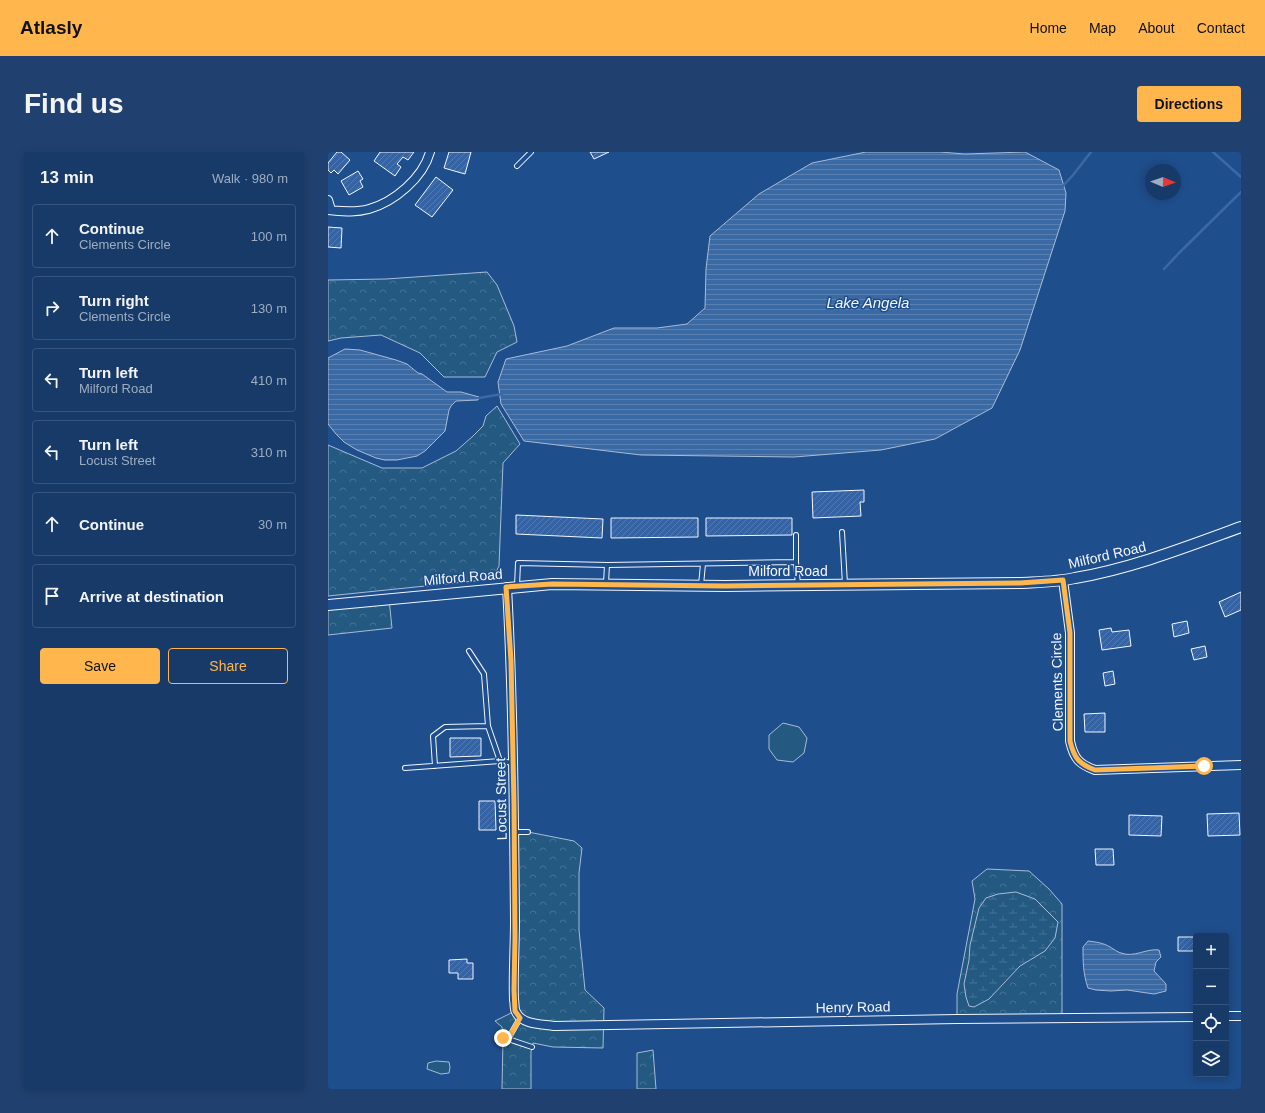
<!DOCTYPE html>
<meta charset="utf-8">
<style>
body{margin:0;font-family:Helvetica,sans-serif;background:#20416f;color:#f1f3f6}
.controls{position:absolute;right:12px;bottom:12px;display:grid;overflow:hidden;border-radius:4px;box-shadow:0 2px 10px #0003}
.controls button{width:36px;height:36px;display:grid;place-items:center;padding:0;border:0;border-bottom:1px solid #36547d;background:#173a69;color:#f1f3f6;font:20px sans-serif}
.compass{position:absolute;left:817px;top:12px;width:36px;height:36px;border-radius:50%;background:#173a69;box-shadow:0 2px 10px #0003;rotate:92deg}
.stop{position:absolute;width:12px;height:12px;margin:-9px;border:3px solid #ffb74d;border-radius:50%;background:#fff}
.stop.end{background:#ffb74d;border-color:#fff;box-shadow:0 1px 4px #0008}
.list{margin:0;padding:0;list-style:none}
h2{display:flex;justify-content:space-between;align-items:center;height:52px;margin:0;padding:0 16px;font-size:17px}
h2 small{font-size:13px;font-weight:400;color:#9eadc0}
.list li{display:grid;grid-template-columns:26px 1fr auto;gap:12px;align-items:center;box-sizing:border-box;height:64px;margin:0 8px 8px;padding:0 8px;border:1px solid #36547d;border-radius:4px}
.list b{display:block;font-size:15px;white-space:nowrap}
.list p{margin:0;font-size:13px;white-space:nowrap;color:#9eadc0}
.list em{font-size:13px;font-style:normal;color:#9eadc0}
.actions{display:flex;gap:8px;padding:12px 16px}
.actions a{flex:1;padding:9px 0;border:1px solid #ffb74d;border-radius:4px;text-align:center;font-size:14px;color:#ffb74d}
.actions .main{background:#ffb74d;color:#111}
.icon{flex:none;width:22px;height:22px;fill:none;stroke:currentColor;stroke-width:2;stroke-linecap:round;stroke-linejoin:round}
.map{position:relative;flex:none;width:913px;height:937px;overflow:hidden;border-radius:4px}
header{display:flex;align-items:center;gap:24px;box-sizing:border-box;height:56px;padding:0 20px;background:#ffb74d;color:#111}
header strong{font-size:19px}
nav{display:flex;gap:22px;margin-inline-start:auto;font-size:14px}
.intro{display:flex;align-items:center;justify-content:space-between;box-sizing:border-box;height:96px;padding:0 24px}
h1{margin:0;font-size:28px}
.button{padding:10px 18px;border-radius:4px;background:#ffb74d;color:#111;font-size:14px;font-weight:700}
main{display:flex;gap:24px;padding:0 24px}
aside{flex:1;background:#173a69;border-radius:4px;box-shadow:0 2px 10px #0003}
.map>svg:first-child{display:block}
</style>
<header>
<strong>Atlasly</strong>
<nav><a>Home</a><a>Map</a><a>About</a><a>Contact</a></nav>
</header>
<div class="intro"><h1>Find us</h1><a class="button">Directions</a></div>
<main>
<aside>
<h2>13 min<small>Walk · 980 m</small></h2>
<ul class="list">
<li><svg class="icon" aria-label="ahead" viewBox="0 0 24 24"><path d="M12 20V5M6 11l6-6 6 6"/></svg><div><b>Continue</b><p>Clements Circle</p></div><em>100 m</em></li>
<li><svg class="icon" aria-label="right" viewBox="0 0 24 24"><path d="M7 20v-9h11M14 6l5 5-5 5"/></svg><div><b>Turn right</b><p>Clements Circle</p></div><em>130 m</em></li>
<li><svg class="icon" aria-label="left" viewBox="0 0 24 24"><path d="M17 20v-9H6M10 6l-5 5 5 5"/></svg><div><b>Turn left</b><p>Milford Road</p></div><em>410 m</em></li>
<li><svg class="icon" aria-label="left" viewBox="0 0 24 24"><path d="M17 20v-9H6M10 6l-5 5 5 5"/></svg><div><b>Turn left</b><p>Locust Street</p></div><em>310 m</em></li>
<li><svg class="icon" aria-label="ahead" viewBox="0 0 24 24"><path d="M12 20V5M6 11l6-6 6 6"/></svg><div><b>Continue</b></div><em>30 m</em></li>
<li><svg class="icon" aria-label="arrive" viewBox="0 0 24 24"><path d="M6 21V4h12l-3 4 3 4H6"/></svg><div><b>Arrive at destination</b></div></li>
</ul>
<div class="actions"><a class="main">Save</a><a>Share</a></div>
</aside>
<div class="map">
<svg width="913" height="937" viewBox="0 0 913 937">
<defs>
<pattern id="forest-crowns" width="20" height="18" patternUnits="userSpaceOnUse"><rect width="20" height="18" fill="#245a82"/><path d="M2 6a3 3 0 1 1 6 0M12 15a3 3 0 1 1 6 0" fill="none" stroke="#447295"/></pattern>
<pattern id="wetland-marsh" width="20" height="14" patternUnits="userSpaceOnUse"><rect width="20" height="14" fill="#245a82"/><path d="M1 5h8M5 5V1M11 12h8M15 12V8" fill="none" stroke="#447295"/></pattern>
<pattern id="water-rules" width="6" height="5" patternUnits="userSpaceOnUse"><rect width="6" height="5" fill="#3b69a3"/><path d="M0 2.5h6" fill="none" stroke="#587fb1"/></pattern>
<pattern id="building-hatch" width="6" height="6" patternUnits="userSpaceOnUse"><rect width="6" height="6" fill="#3563a3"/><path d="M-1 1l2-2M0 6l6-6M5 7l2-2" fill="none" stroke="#537ab1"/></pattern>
</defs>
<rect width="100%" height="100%" fill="#1f4e8c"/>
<path fill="#245a82" stroke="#a8bbd7" d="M455 571 471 575 479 586 476 601 465 610 449 608 441 597V583Z
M108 909 121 910 122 915 121 921 113 922 99 917 100 911Z"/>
<path fill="url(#forest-crowns)" stroke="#a8bbd7" d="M159 120 169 133 186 174 189 190 169 200 157 225H116L92 201 53 183 13 186 0 189V128L58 127Z
M169 254 192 292 175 311 171 414 166 424 156 428 0 444V293L54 316H94L128 299 144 285 155 274 158 264Z
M61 447 64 476 0 483V453Z
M186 680H200L246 689 254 696 251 721V778L257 838 276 856 275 896 225 895 205 891 203 900V937H174L175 886 174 875 167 869 187 859Z
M659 717 701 719 721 737 734 752V866L629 867V842L647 747 644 729Z
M325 898 328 937H309V901Z"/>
<path fill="url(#wetland-marsh)" stroke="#a8bbd7" d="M688 740 707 747 730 770 727 786 717 799 692 814 661 847 646 855 641 854 638 845 636 832 641 808 642 793 651 756 658 746 670 742Z"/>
<path fill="url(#water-rules)" stroke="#a8bbd7" d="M538 0H612L637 2 697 0 731 18 738 41 737 59 692 198 664 256 607 287 553 298 466 305 313 303 196 289 173 252 170 230 178 207 239 194 286 176H329L359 172 377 156 378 117 382 84 431 42 484 11Z
M17 197 32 198 68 208 79 212 90 221 94 222 119 240H133L151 245 150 248 128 249 123 254 121 258 117 279 97 299 89 304 69 308H57L48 306 29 298 16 290 8 282 0 272V206Z
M760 789C768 790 776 791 782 795 786 797 789 800 793 801 806 806 819 796 831 798L833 805 828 810 826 819 838 832V839L826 842 799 838 783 839 768 838 760 836C755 821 755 810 755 795Z"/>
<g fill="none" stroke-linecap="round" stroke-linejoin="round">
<path stroke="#3b69a3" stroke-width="2.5" d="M885 0 913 25
M734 35 745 23 763 0
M836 117 851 101 913 40
M151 246 174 242"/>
</g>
<path fill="url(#building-hatch)" stroke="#f2f6ff" d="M9 0H13L22 8 10 22 6 18 3 21 0 18V11Z
M52 0H86L80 8 75 5 69 12 73 15 67 24 46 9Z
M121 0H143L137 22 116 16Z
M262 0H281L266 7Z
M30 19 35 27 32 29 35 35 21 43 13 29Z
M108 25 125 38 104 65 87 53Z
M0 75 14 76 13 96 0 95Z
M536 338V350H532L533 364 485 366 484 340Z
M188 363 275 367 274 386 188 382Z
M283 366H370V385L283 386Z
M378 366H464V383L378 384Z
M913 440V458L897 465 891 450Z
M859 469 861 481 846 485 844 472Z
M783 476 784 480 801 478 803 494 774 498 771 478Z
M877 494 879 505 866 508 863 497Z
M785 519 787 532 777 534 775 521Z
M777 561V580H757L756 562Z
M122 586H153V604L122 605Z
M151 649H167L168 678H151Z
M911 661 912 683 880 684 879 662Z
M801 663 834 664 833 684 801 683Z
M767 697H785L786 713H768Z
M850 785H868V799H850Z
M139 807V811H145V827H130V821H121V808Z"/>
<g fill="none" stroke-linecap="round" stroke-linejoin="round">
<g stroke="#f2f6ff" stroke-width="6">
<path id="service" d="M189 14 203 0
M514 380 517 432
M468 383V410L470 433
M278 431 279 413 468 410
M373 433 375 412
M189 434 190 411 280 413
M141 499 156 522 160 574
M107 614 105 584 117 575 160 574 172 609
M77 616 172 609 185 611
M186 680H200
M175 886 180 887 192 866
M180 887 204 895"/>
</g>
<g stroke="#f2f6ff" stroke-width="10">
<path id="minor" d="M0 48 3 58
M0 58C13 59 27 61 41 57 66 50 95 26 102 0
M735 428 742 481V589C746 607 751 612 767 618L913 613
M179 435C185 546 186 658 187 769 187 795 185 822 186 848 187 852 186 857 188 860 194 873 214 872 226 874L629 867 868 865
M898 864H913"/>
</g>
<g stroke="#f2f6ff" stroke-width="12">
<path id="tertiary" d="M0 453 224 432 397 434 692 431C710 430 729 430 747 426 805 416 858 395 913 375"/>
</g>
<use href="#service" stroke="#1f4e8c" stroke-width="4"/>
<use href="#minor" stroke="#1f4e8c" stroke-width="8"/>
<use href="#tertiary" stroke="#1f4e8c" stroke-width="10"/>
</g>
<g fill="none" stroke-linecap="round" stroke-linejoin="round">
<path stroke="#ffb74d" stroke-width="5" d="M175 886 180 887 192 866 187 859 186 838 187 785 186 652 183 509 178 435 224 432 397 434 692 431 735 428 742 481V589C746 606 751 612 767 618L876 614"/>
</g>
<g text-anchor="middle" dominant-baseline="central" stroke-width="3" stroke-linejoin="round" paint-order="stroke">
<g font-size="14" fill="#f2f6ff" stroke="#1f4e8c">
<text transform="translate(779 403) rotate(-13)">Milford Road</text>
<text x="460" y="419">Milford Road</text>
<text transform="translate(135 425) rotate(-5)">Milford Road</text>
<text transform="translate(729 530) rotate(-91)">Clements Circle</text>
<text transform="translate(173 647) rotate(-91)">Locust Street</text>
<text transform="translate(525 855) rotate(-1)">Henry Road</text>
</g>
<g font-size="15" font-style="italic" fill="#f2f6ff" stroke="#1f4e8c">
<text x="540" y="150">Lake Angela</text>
</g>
</g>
</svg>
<div class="controls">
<button>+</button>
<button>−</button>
<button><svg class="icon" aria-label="locate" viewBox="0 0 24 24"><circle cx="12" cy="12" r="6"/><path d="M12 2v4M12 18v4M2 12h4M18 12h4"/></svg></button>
<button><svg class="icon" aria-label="layers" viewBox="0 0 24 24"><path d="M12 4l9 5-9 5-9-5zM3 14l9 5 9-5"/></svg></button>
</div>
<svg class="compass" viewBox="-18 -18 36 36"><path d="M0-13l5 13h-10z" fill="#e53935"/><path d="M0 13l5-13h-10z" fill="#9eadc0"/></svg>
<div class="stop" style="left:876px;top:614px"></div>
<div class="stop end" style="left:175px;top:886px"></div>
</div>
</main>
